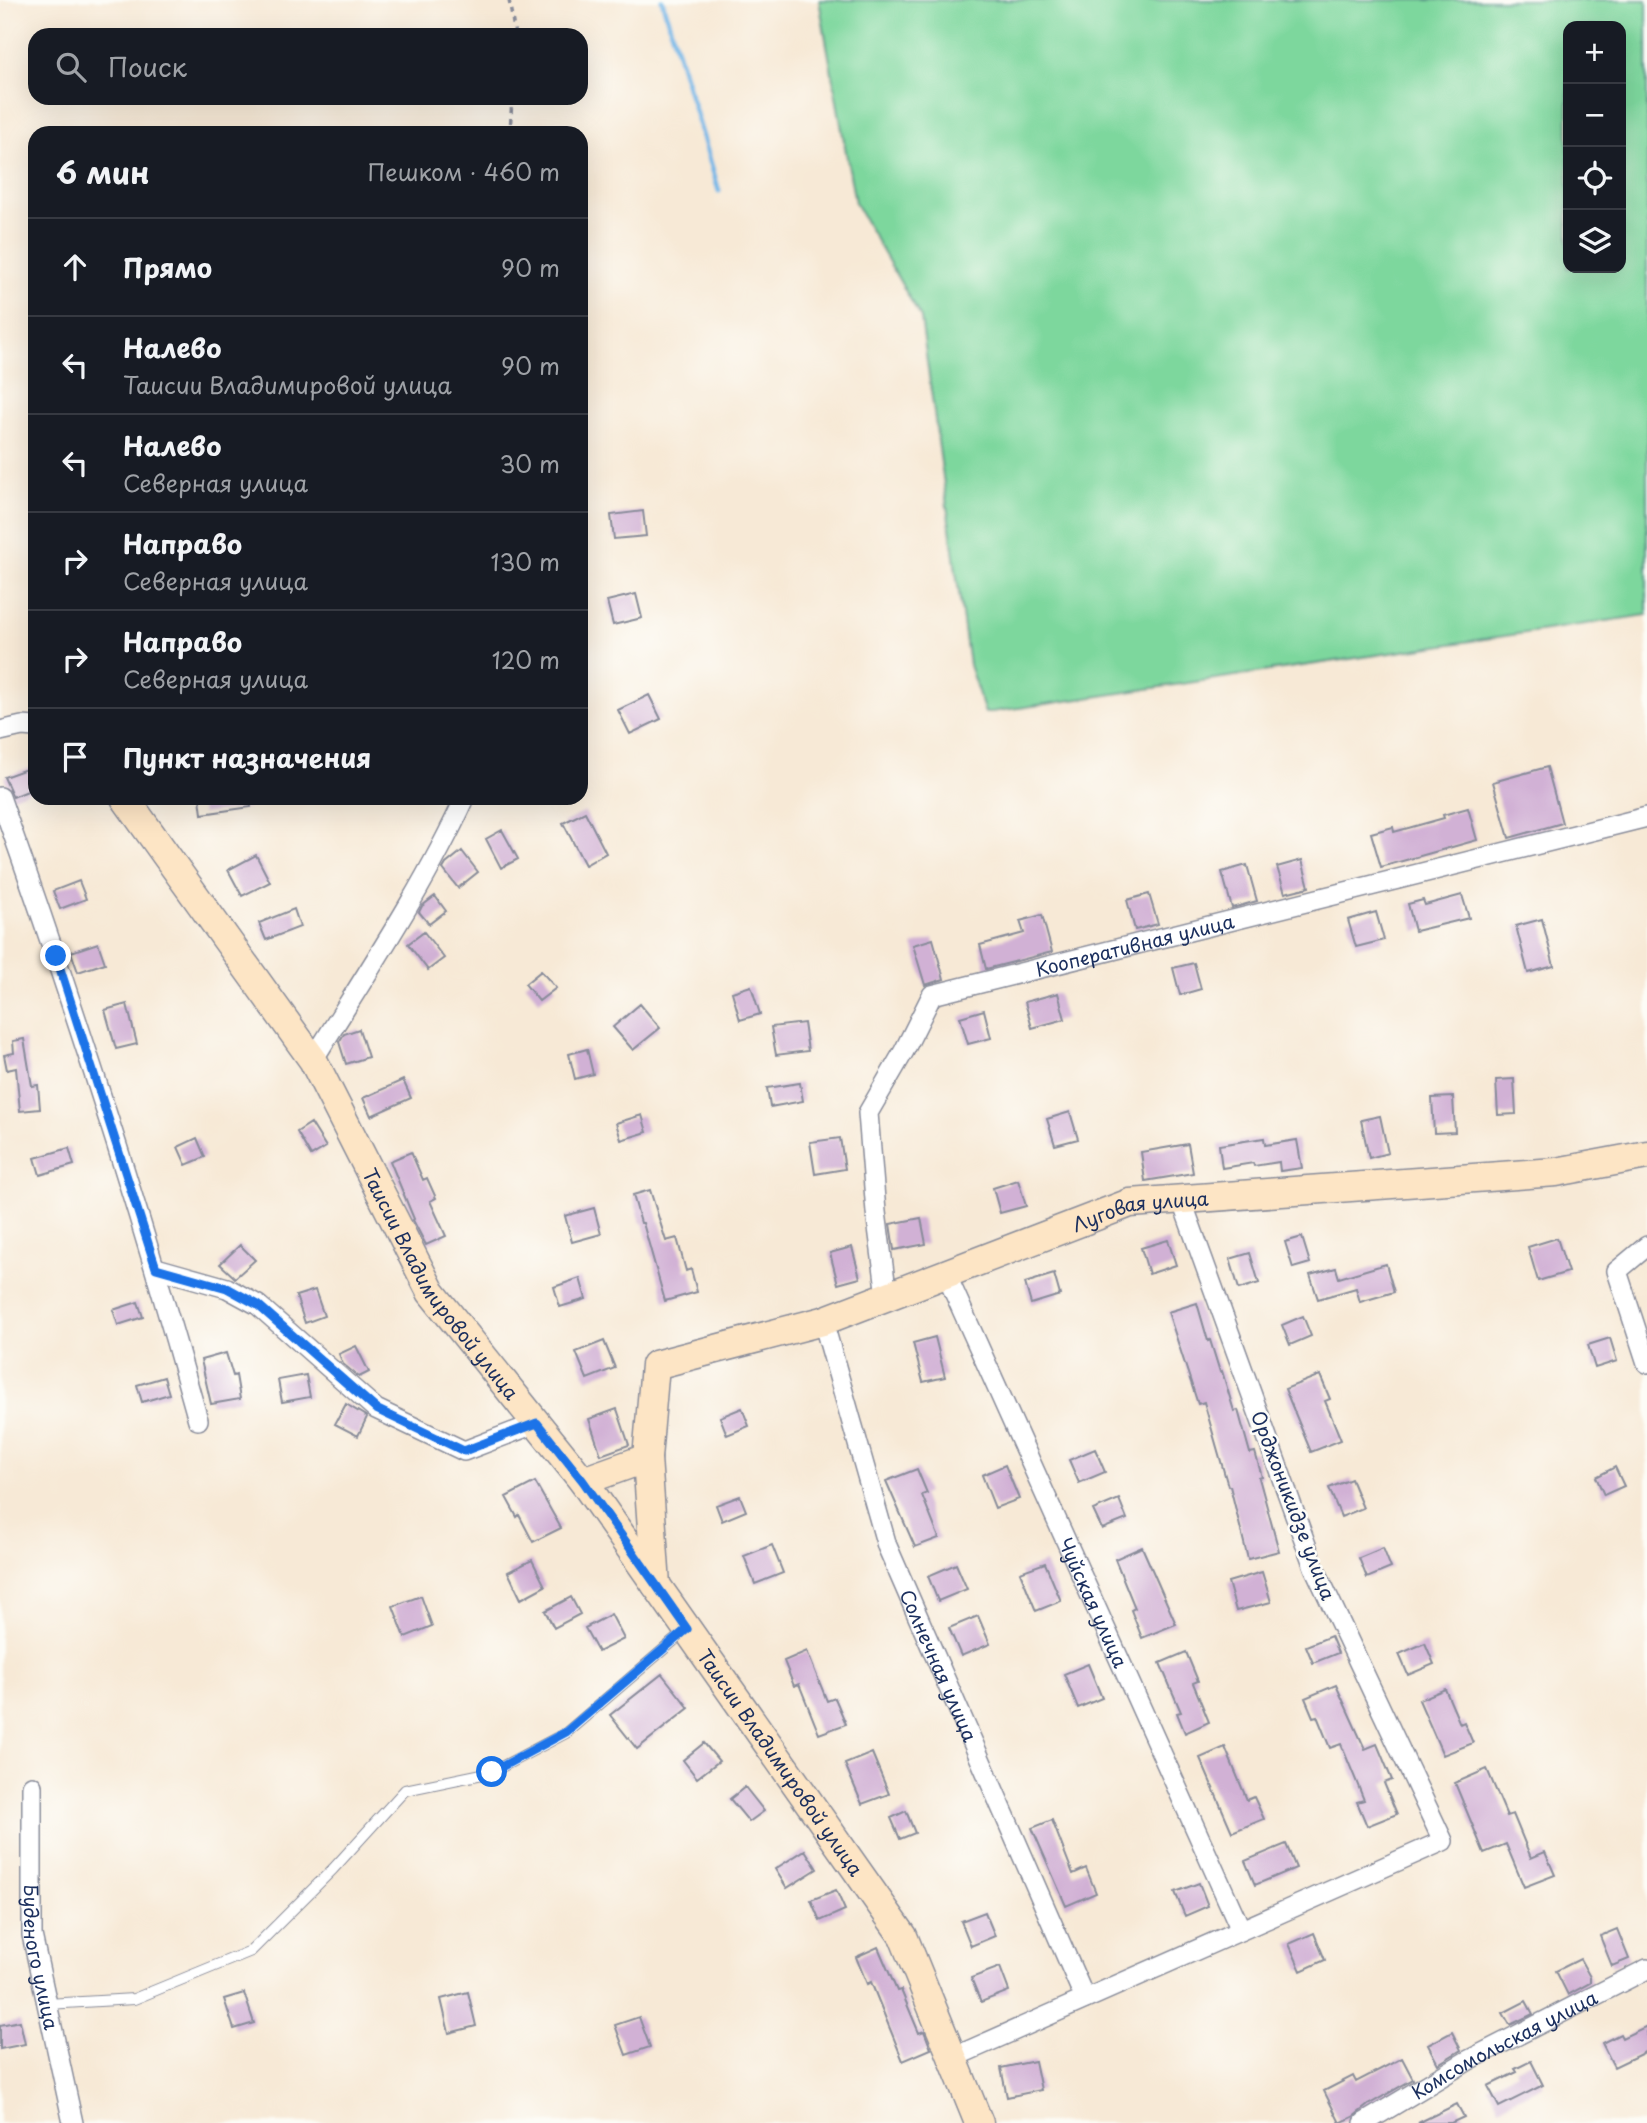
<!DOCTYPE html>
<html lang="ru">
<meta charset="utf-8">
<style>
body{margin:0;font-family:"Playpen Sans",sans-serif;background:#20242c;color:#f1f3f6}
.controls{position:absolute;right:21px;top:21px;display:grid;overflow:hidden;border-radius:14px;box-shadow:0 7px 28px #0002}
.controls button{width:63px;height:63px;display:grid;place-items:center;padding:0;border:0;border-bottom:2px solid #363941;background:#171b24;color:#f1f3f6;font:35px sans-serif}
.stop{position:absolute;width:21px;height:21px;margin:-16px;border:5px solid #1a73e8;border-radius:50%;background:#fff}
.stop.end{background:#1a73e8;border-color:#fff;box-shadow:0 2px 7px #0008}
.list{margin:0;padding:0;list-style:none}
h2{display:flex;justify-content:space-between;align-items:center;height:91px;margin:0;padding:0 28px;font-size:30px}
h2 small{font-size:23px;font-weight:400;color:#9ea1a6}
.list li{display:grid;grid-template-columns:46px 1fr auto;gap:21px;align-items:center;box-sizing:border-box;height:98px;padding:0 28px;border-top:2px solid #363941}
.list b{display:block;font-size:26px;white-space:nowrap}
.list p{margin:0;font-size:23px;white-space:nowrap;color:#9ea1a6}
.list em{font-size:23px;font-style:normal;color:#9ea1a6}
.icon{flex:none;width:38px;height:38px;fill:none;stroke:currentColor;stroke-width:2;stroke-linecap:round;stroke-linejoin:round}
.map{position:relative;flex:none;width:1647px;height:2123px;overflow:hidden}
.search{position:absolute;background:#171b24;box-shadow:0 7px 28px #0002;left:28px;top:28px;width:560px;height:77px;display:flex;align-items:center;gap:18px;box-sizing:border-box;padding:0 24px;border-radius:21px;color:#9ea1a6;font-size:26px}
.panel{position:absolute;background:#171b24;box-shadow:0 7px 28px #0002;left:28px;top:126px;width:560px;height:679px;border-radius:21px}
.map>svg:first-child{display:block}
</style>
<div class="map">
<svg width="1647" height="2123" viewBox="0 0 1647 2123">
<rect width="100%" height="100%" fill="#fdfcf7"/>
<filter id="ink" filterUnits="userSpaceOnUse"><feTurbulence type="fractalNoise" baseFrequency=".0143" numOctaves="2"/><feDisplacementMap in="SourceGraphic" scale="14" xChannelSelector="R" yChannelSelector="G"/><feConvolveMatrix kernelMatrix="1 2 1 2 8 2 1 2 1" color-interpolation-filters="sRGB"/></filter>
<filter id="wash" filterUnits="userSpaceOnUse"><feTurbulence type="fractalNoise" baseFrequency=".00686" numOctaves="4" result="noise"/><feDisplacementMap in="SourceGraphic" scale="28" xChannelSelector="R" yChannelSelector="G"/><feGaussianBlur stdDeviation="1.57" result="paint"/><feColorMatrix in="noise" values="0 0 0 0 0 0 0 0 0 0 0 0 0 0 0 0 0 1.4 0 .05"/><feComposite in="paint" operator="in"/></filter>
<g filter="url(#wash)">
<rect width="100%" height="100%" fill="#f7e9d6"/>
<path fill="#7dd79d" stroke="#4c837e" stroke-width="2" fill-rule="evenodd" d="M819 0H1647V615L985 713 969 665 921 318 855 203ZM1568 26H1621V268H1568Z"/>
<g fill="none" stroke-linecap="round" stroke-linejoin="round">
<path stroke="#70b5e7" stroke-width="5" d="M662 0 719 191"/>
</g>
<g id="blocks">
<path fill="#d1b1d5" d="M643 511 646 536 614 539 611 515Z
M636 594 642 618 613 625 607 601Z
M649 695 661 719 630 734 618 710Z
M1547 767 1562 823 1509 838 1493 782Z
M29 768 35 781V788L13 797 4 777Z
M200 798H250L251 807 202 814Z
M1468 808 1477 840 1381 867 1371 833 1393 827 1394 832 1444 818 1443 815Z
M585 812 606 853 585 865 563 823Z
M502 830 518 859 501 868 486 839Z
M462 851 478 872 458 888 443 869 446 864Z
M256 855 270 882 242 896 228 870Z
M1302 860 1309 887 1285 893 1277 867Z
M1247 865 1257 901 1232 908 1222 872Z
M79 881 86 899 60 909 53 891Z
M1149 894 1158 924 1135 930 1127 900Z
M1462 895 1469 918 1415 931 1408 904 1423 900 1425 905Z
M435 896 446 911 429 924 419 912 422 906Z
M294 909 300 927 266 940 259 923Z
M1376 912 1384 940 1356 947 1348 920Z
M1042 915 1052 952 986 969 980 945 1024 933 1020 921Z
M1542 919 1554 966 1528 973 1516 926Z
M424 932 444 958 428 970 408 944Z
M933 939 944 979 925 985 913 945Z
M98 943 105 963 78 972 71 952Z
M1194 963 1201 989 1180 995 1173 968Z
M541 971 556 988 539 1001 525 984Z
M751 986 760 1014 740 1020 732 992Z
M1058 993 1065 1019 1032 1028 1025 1002Z
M127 1004 137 1044 116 1049 105 1010Z
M640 1004 660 1028 633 1050 613 1027Z
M984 1010 991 1038 968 1044 960 1017Z
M804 1023 808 1051 776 1055 771 1027Z
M359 1029 368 1057 346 1064 339 1042 344 1034Z
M24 1039 32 1086 38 1085 40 1109 20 1111 16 1068 7 1070 4 1055 14 1053 13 1041Z
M587 1049 593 1074 575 1079 569 1054Z
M1514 1079 1516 1114 1498 1115 1496 1080Z
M403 1080 411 1098 371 1116 363 1098Z
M800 1083 803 1101 770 1107 767 1088Z
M1453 1097 1455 1132 1434 1133 1432 1098Z
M1070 1112 1078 1139 1055 1145 1047 1119Z
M642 1115 647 1132 621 1140 616 1123Z
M1380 1116 1388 1153 1369 1158 1361 1120Z
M311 1123 326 1147 311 1156 297 1132Z
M197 1138 205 1157 186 1165 178 1147Z
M840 1138 845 1169 815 1174 810 1142Z
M1264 1138 1265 1145 1297 1140 1302 1168 1280 1171 1279 1162 1254 1166 1253 1163 1222 1168 1219 1145Z
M1188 1144 1193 1173 1145 1181 1141 1152Z
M69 1148 74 1165 40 1175 35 1158Z
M411 1152 423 1180 427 1178 436 1198 430 1201 446 1236 426 1245 413 1220 414 1219 390 1161Z
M1018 1180 1026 1206 1000 1213 993 1188Z
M650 1190 666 1241 677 1238 686 1271 691 1269 697 1292 665 1301 643 1223H641L633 1195Z
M594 1208 601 1234 572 1242 565 1216Z
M921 1218 926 1244 894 1250 890 1224Z
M1302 1237 1310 1263 1293 1268 1285 1242Z
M1557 1238 1568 1272 1538 1281 1528 1247Z
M1168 1240 1176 1265 1149 1274 1141 1248Z
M240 1245 255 1260 235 1278 220 1264Z
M852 1247 860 1278 838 1284 830 1253Z
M1250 1253 1259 1283 1239 1289 1230 1259Z
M1386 1264 1394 1292 1360 1302 1356 1288 1318 1299 1310 1275 1336 1268 1339 1278Z
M1054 1274 1060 1295 1031 1304 1025 1283Z
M580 1278 586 1299 560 1307 554 1287Z
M315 1290 324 1316 305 1323 296 1296Z
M138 1302 143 1317 118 1325 113 1310Z
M1197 1303 1208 1341 1210 1340 1220 1372 1222 1371 1234 1411 1238 1410 1250 1453 1255 1452 1262 1477 1259 1478 1279 1551 1248 1559 1230 1486H1228L1204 1402 1198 1404 1168 1312Z
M1303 1316 1311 1336 1290 1345 1282 1325Z
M935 1337 945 1377 923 1382 913 1343Z
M1610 1338 1617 1361 1595 1368 1588 1345Z
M604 1341 615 1368 587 1379 576 1352Z
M356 1346 369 1372 359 1377 343 1364 339 1354Z
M226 1353 233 1376 236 1375 240 1399 211 1404 201 1360Z
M306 1375 310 1397 282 1402 278 1380Z
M1320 1375 1330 1399 1325 1401 1341 1440 1311 1452 1285 1389Z
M164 1377 169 1394 142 1402 137 1385Z
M346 1404 367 1417 358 1436 335 1424Z
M742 1408 749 1426 727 1435 720 1417Z
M617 1409 629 1445 601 1455 589 1419Z
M1095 1449 1105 1472 1079 1483 1069 1460Z
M1005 1465 1019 1499 995 1508 982 1475Z
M1615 1467 1624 1486 1604 1495 1596 1477Z
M917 1469 927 1493 922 1495 939 1538 915 1547 886 1481Z
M1351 1479 1363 1508 1341 1517 1329 1488Z
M535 1482 561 1528 533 1542 519 1515 517 1517 506 1497Z
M740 1496 746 1511 722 1521 716 1505Z
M1119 1499 1127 1519 1102 1529 1093 1510Z
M772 1545 783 1573 755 1584 744 1556Z
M1142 1547 1176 1624 1142 1638 1131 1610 1135 1608 1115 1559Z
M1383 1548 1391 1568 1367 1578 1359 1558Z
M532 1560 545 1586 521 1599 508 1572Z
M1045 1563 1061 1601 1036 1611 1020 1572Z
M956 1564 967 1589 938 1601 928 1576Z
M1262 1572 1271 1602 1236 1611 1228 1582Z
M421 1596 432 1626 405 1637 393 1606Z
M571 1597 580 1614 554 1628 545 1611Z
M611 1614 624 1639 598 1652 585 1628Z
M978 1616 990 1644 961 1656 949 1628Z
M1331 1636 1338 1653 1313 1663 1306 1646Z
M1425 1643 1434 1664 1408 1675 1399 1654Z
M807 1651 827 1701 835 1698 846 1724 819 1734 799 1684 794 1686 784 1661Z
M1186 1652 1198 1681 1193 1683 1209 1722 1185 1733 1177 1713 1181 1712 1160 1663Z
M1088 1664 1102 1698 1078 1708 1064 1674Z
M662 1674 689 1708 637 1749 610 1715Z
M1336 1685 1365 1749 1377 1744 1392 1780 1384 1783 1397 1814 1367 1826 1357 1802 1364 1800 1341 1744 1330 1748 1317 1716 1313 1717 1305 1698Z
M1445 1689 1460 1724 1464 1722 1473 1743 1443 1755 1419 1700Z
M704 1743 719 1761 697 1778 683 1760Z
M1225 1747 1247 1800 1254 1797 1264 1819 1232 1832 1200 1758Z
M872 1753 889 1794 862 1804 845 1764Z
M1487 1769 1507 1816 1513 1814 1531 1858 1545 1852 1555 1875 1524 1887 1506 1844 1484 1853 1455 1783Z
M745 1787 764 1811 749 1822 730 1799Z
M906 1811 915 1833 900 1839 891 1818Z
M1052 1820 1073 1874 1086 1868 1096 1893 1066 1906 1032 1828Z
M1286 1844 1296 1868 1255 1885 1245 1861Z
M805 1850 817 1869 787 1888 775 1869Z
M1199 1883 1208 1906 1185 1916 1175 1892Z
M836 1890 845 1910 820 1921 811 1900Z
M985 1912 995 1936 971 1946 961 1921Z
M1617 1929 1629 1959 1612 1966 1600 1936Z
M1314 1933 1325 1960 1301 1971 1289 1944Z
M878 1947 897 1991 901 1990 919 2033 924 2031 931 2049 903 2061 871 1982 867 1984 856 1957Z
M1580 1959 1590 1977V1983L1568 1995 1556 1971Z
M1000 1967 1009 1991 981 2002 971 1978Z
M468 1992 476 2026 449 2033 441 1999Z
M244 1993 254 2023 234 2029 224 1999Z
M1526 2001 1533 2014 1510 2025 1503 2013Z
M639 2017 650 2047 626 2055 615 2025Z
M20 2021 25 2044 0 2049V2025Z
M1647 2026V2051L1614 2067 1602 2043 1620 2034 1622 2038Z
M1452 2032 1461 2050 1438 2064 1428 2045Z
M1402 2058 1413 2079 1368 2105 1353 2117 1340 2123 1324 2091 1353 2076 1356 2082Z
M1035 2061 1041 2090 1007 2097 1001 2068Z
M1531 2061 1543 2085 1499 2107 1488 2086 1517 2072 1515 2069Z
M1457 2104 1464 2117 1451 2123H1418Z"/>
</g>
</g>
<g filter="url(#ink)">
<use href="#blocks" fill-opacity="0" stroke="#898c9a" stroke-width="2"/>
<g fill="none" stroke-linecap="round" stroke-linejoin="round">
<g stroke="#898c9a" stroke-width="12">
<path id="lane" d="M47 2004 134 1999 251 1951 333 1869 405 1790 492 1772 566 1733 684 1632"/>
</g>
<g stroke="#898c9a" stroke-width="22">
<g id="street">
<path d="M0 731 22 726 35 727"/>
<path d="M0 797C73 1002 140 1210 198 1420"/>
<path d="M313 1060C366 974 423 890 465 798"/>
<path d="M1647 1246 1617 1271 1647 1363"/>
<path d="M156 1268 227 1288 258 1305 376 1409 464 1451 537 1423"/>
<path id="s1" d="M946 1274 1241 1930"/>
<path id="s2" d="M887 1296 876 1212 868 1113 904 1051 932 995 1647 817"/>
<path id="s3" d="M823 1321 887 1546 1085 1999"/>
<path id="s4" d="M32 1786V1935L73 2123"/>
<path d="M952 2058 1443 1841 1314 1567 1181 1199"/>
<path id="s5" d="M1364 2123 1467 2061 1647 1969"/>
</g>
</g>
<g stroke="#898c9a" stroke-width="31">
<g id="secondary">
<path id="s6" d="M125 798 313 1060 431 1292 583 1481 903 1936 979 2123"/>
<path d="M583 1481 647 1458"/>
<path id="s7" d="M656 1585 647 1458 655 1365 823 1321 1130 1203 1556 1172 1647 1155"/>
</g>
</g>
<path stroke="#898c9a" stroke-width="3.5" stroke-dasharray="5 5" stroke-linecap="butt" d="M509 0 515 35
M510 133 512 98"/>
<use href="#lane" stroke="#fff" stroke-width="10"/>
<use href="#street" stroke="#fff" stroke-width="19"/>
<use href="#secondary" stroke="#fde5c5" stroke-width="28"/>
</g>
</g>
<g fill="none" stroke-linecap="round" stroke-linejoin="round" filter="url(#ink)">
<path stroke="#1a73e8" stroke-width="9" d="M56 956 156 1268 227 1288 258 1305 376 1409 464 1451 537 1423 583 1481 687 1629 566 1732 492 1772"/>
</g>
<g text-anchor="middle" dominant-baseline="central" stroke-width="5" stroke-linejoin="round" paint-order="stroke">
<g font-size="19" fill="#1b2f5e" stroke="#fdfcf7">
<text stroke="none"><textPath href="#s2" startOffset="527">Кооперативная улица</textPath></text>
<text stroke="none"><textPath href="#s7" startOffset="732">Луговая улица</textPath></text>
<text stroke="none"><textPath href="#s6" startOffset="581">Таисии Владимировой улица</textPath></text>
<text transform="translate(1294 1505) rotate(69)">Орджоникидзе улица</text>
<text stroke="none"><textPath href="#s1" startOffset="360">Чуйская улица</textPath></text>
<text stroke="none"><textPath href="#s3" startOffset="364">Солнечная улица</textPath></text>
<text stroke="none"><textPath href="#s6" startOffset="1169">Таисии Владимировой улица</textPath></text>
<text stroke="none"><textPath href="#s4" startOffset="172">Буденого улица</textPath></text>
<text stroke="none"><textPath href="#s5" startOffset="161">Комсомольская улица</textPath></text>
</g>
</g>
</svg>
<div class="controls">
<button>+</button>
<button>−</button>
<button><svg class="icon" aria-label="locate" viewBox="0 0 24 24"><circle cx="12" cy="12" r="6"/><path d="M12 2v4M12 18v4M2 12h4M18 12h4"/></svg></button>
<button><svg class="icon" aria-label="layers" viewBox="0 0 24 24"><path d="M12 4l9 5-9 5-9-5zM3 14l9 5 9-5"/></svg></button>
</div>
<div class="stop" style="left:492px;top:1772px"></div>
<div class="stop end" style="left:56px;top:956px"></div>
<div class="search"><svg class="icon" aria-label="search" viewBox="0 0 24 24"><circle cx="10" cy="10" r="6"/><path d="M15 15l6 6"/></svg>Поиск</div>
<section class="panel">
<h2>6 мин<small>Пешком · 460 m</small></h2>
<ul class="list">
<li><svg class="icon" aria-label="ahead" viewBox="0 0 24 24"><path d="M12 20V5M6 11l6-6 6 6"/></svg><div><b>Прямо</b></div><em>90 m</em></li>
<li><svg class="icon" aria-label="left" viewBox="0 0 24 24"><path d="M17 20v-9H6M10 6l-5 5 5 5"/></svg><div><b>Налево</b><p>Таисии Владимировой улица</p></div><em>90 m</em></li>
<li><svg class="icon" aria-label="left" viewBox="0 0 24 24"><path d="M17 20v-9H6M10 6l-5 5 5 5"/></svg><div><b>Налево</b><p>Северная улица</p></div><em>30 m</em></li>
<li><svg class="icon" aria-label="right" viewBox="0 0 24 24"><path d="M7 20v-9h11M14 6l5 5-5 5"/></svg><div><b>Направо</b><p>Северная улица</p></div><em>130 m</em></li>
<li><svg class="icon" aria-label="right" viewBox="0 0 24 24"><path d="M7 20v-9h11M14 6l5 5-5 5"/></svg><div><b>Направо</b><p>Северная улица</p></div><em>120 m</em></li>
<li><svg class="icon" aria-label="arrive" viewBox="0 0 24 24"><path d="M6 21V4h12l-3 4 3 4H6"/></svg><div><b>Пункт назначения</b></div></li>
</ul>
</section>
</div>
